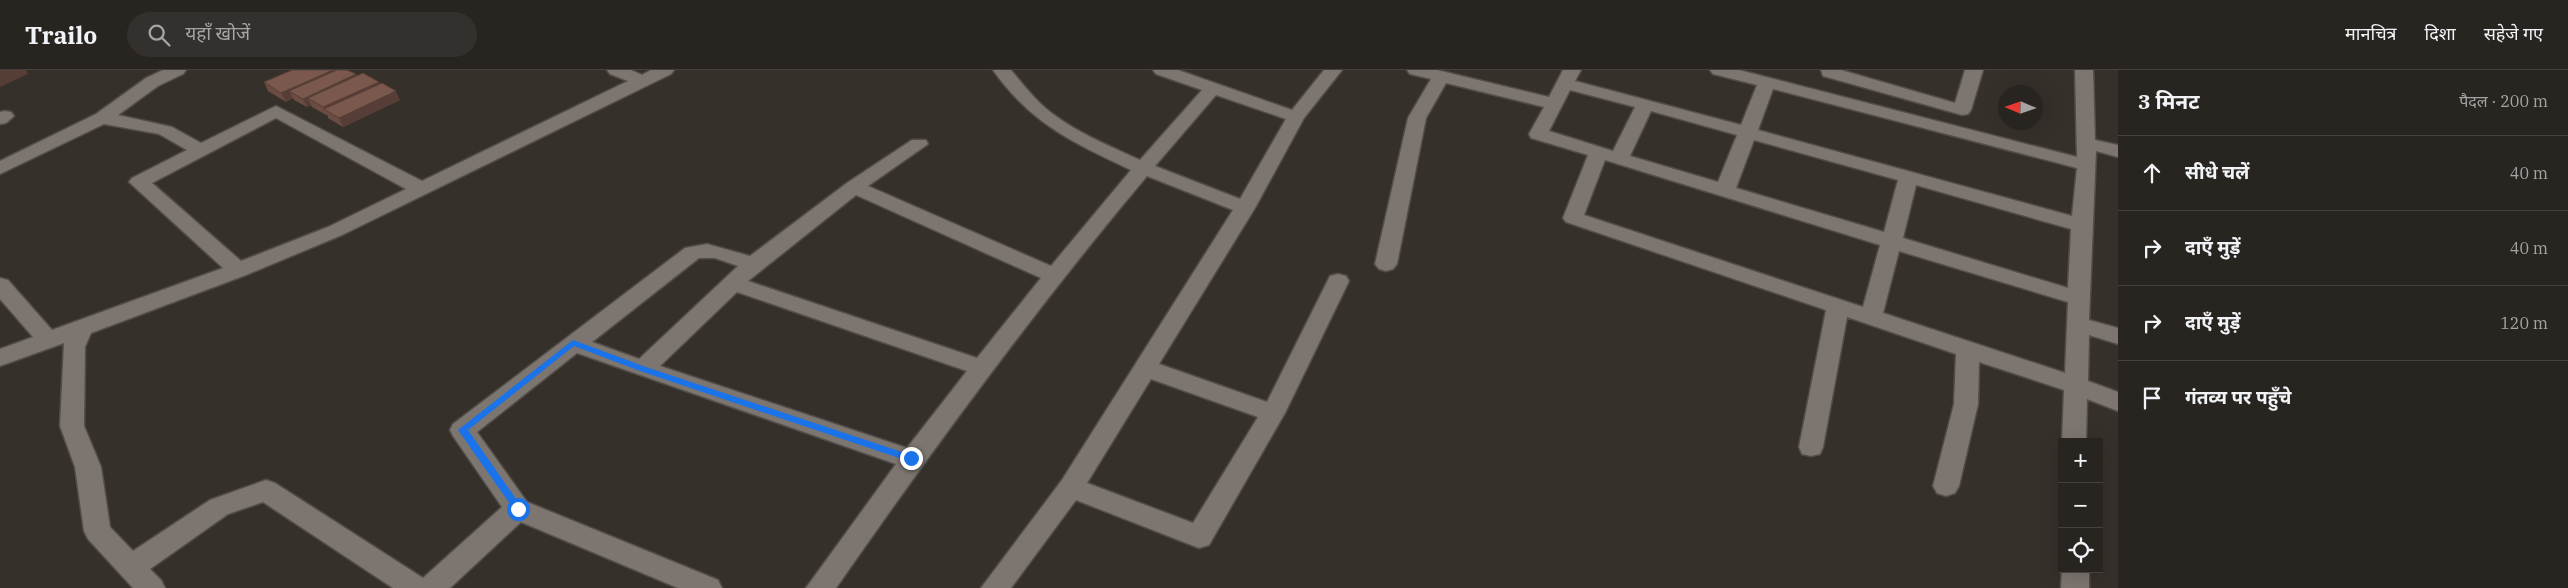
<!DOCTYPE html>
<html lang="hi">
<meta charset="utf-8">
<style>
body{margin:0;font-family:"IBM Plex Serif","Noto Sans Devanagari",serif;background:#34302d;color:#f1f3f6}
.controls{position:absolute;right:15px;bottom:15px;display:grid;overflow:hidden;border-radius:0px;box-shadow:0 5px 20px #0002}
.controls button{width:45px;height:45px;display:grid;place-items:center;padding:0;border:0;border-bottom:1px solid #44413e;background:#282420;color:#f1f3f6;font:25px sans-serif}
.compass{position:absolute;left:1998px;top:15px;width:45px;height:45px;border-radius:50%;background:#282420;box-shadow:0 5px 20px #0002;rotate:272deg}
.stop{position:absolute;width:15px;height:15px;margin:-11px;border:4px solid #1a73e8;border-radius:50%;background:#fff}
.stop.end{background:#1a73e8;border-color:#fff;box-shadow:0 1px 5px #0008}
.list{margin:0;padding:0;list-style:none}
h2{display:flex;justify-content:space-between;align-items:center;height:65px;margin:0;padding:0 20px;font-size:21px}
h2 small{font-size:16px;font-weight:400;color:#a5a4a5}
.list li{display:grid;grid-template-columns:32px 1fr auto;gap:15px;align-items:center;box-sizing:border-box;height:75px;padding:0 20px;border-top:1px solid #44413e}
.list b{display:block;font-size:19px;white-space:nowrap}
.list em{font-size:16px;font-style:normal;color:#a5a4a5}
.icon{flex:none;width:28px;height:28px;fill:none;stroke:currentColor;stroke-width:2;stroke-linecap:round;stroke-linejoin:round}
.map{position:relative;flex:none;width:2118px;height:518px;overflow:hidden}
header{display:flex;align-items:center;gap:30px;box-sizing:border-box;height:70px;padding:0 25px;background:#282420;border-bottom:1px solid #44413e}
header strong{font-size:24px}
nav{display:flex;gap:28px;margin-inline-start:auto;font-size:18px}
.search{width:350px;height:45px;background:#34302d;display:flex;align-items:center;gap:12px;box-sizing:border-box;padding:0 18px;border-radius:28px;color:#a5a4a5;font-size:19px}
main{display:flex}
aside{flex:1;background:#282420}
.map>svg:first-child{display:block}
</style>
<header>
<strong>Trailo</strong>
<div class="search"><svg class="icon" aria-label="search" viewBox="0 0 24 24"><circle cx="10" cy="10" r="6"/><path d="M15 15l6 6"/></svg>यहाँ खोजें</div>
<nav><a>मानचित्र</a><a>दिशा</a><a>सहेजे गए</a></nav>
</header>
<main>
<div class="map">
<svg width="2118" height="518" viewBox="0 0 2118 518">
<rect width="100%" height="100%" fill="#36302b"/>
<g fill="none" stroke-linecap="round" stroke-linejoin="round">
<g stroke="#524d49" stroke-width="3">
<path id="minor" d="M163 0H186L183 4 158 16 118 45 172 57 201 73 276 36 422 111 628 11 610 4 607 0H631L642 5 651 0H674L671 4 342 165 246 205 91 263 85 277 84 356 101 397 110 457 133 481 210 430 266 410 275 413 423 508 502 437 453 366 450 360 453 354 685 178 707 174 750 186 847 113 912 70H926L928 74 868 116 1051 196 1131 100C1074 73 1031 54 993 0H1011C1025 17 1039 35 1057 47 1082 65 1112 77 1140 90L1202 20 1156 4 1153 0H1178L1292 40 1324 0H1342L1304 48 1255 138 1159 294 1267 332 1330 206 1338 204 1346 206 1349 211 1285 343 1209 475 1199 478 1076 430 1011 518H981L1062 410 1233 140 1147 106C1036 238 935 376 836 518H806L896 394 577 283 477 362 527 432 718 510 722 518H678L521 452 450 518H393L263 432 228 444 150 499 161 510 165 518H133L88 469 84 461 75 397 60 356 64 273 0 296V279L33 267 0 229V208L8 210 52 260 223 198 129 112 132 108 187 80 159 64 104 54 0 104V91L96 44 146 8ZM1216 25 1286 49 1240 129 1155 96ZM276 48 406 119 328 157 241 191 152 113ZM856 125 1041 208 977 288 748 211ZM699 188H715L738 196 639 289 592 272ZM737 222 967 301 907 378 660 296ZM1151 309 1258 347 1193 453 1087 413Z
M1407 0H1437L1549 27 1563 0H1581L1575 11 1741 55 1757 15 1713 4 1710 0H1739L2077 87 2075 0H2093L2095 70 2118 75V87L2096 81 2089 250 2118 258V274L2089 265 2088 311 2118 322V341L2087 329 2086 372H2062L2064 320 1979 292 1978 334 1959 416 1955 423 1946 426 1937 423 1933 416 1954 334 1956 284 1847 247 1823 377 1820 384 1811 386 1802 384 1799 377 1826 240 1566 152 1563 148 1588 85 1531 68 1529 64 1544 37 1446 13 1426 48 1397 194 1393 199 1386 201 1379 199 1375 194 1408 48 1431 9 1410 4ZM1773 19 2077 98 2072 146 1758 60ZM1570 20 1635 37 1613 81 1549 61ZM1651 41 1737 65 1718 112 1630 86ZM1754 70 1898 110 1884 162 1736 118ZM1605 90 1880 175 1863 237 1584 145ZM1916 115 2071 159 2068 218 1903 168ZM1899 181 2068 232 2065 303 1883 243Z
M1821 0H1841L1955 33 1965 0H1983L1971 40 1968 44 1962 45 1823 6Z
M5 41 11 42 14 46 6 53 0 54V42Z
M2062 498 2089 499V518H2061Z"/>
</g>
<use href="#minor" fill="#7c7570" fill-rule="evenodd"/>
</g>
<path fill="#6a4c42" d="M356 4V6L379 12V14L400 30 343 57 328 48V46L312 37 311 35 307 37 294 30 293 28 286 32 268 21 264 12Z"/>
<path fill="#563e36" d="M0 0H26L28 4 0 17Z
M333 0H344L289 21 293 28 286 32 281 23Z
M356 4 360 13 308 28 311 35 307 37 303 29Z
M379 12 383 21 324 39 323 37Z
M396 21 400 30 343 57 339 48Z"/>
<path fill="#7b584d" stroke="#563e36" d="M292 0H333L281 23 264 12Z
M337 0H347L356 4 303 29 289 21Z
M363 3 379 12 323 37 308 28Z
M382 13 396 21 339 48 324 39Z"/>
<path fill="#1a73e8" d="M573 270 646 297 914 386 916 388 911 392 908 391 640 301 574 276 468 360 523 439 518 442 515 441 458 360Z"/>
</svg>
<div class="controls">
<button>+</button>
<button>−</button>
<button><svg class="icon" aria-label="locate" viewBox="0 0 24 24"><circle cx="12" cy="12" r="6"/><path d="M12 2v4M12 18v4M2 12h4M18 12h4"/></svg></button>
</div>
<svg class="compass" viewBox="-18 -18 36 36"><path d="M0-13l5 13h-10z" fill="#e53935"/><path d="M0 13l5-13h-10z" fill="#a5a4a5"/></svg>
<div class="stop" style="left:518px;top:439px"></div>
<div class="stop end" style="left:911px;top:388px"></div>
</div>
<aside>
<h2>3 मिनट<small>पैदल · 200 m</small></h2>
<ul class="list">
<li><svg class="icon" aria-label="ahead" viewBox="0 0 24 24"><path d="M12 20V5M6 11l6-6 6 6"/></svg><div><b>सीधे चलें</b></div><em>40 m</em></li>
<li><svg class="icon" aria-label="right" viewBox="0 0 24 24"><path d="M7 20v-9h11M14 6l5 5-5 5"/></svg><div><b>दाएँ मुड़ें</b></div><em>40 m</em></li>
<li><svg class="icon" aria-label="right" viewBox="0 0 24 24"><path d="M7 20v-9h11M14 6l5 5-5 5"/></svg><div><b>दाएँ मुड़ें</b></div><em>120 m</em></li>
<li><svg class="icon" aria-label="arrive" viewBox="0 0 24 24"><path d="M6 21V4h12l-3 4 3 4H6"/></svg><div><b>गंतव्य पर पहुँचे</b></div></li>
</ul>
</aside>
</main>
